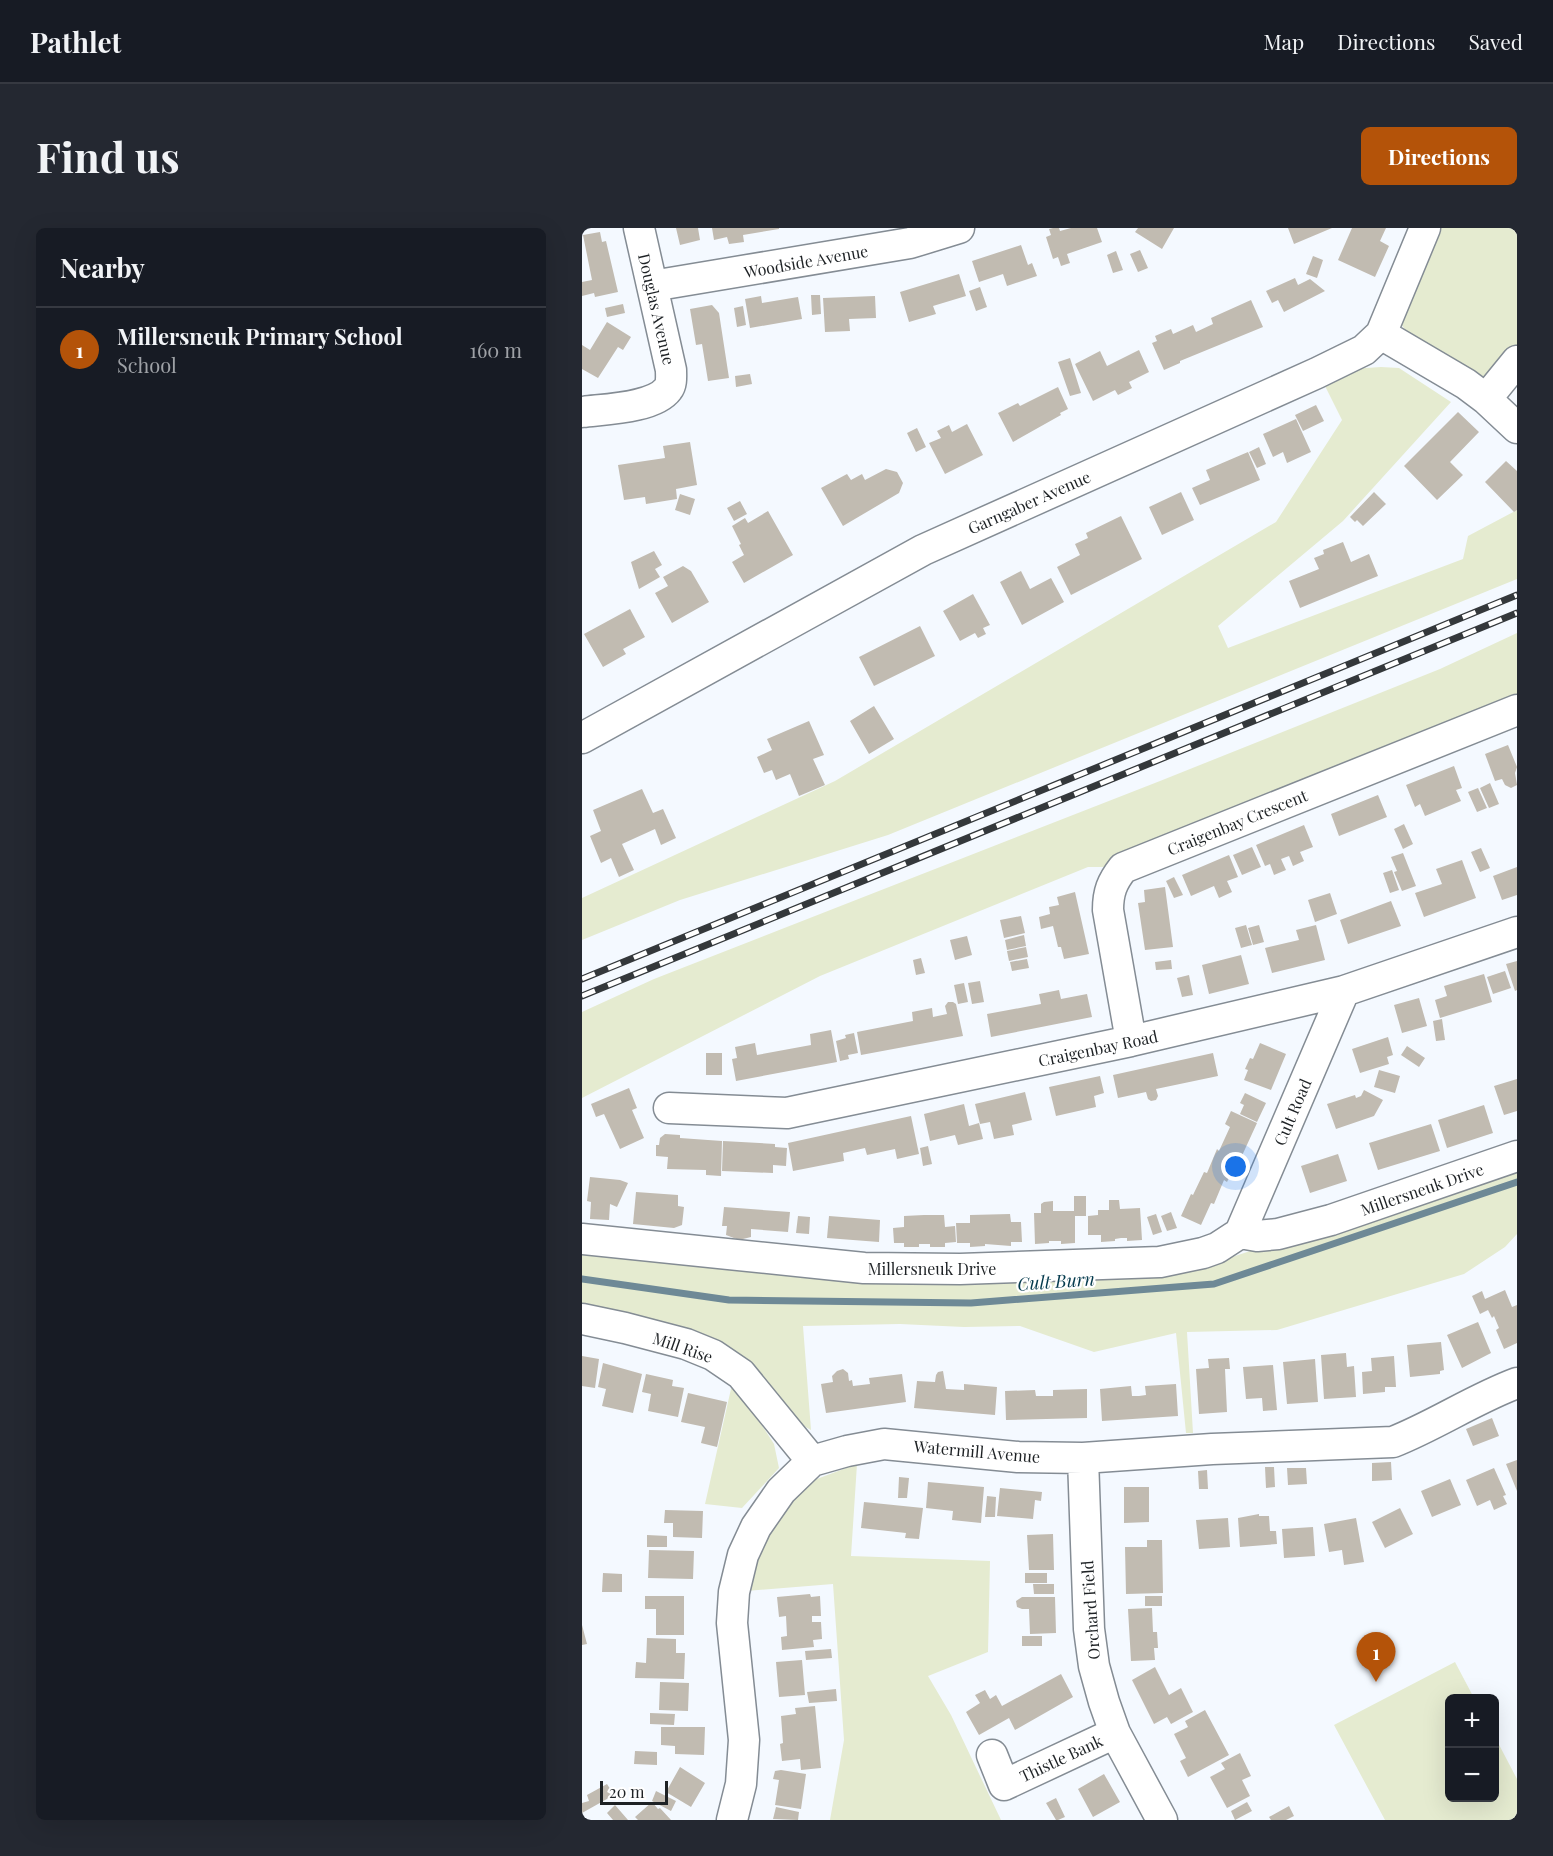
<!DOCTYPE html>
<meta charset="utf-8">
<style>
body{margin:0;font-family:"Playfair Display",serif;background:#242831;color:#f1f3f6}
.controls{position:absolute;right:18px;bottom:18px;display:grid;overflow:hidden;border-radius:9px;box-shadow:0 6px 24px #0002}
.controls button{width:54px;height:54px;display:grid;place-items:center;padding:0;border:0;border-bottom:2px solid #363941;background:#171b24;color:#f1f3f6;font:30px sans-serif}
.scale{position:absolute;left:18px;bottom:15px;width:68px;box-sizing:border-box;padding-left:6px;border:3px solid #1e2225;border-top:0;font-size:16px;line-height:21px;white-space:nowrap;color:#1e2225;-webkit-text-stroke:4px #fff;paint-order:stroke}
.you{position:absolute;left:654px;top:939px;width:21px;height:21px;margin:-15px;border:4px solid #fff;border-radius:50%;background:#1a73e8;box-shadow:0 0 0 9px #1a73e833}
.badge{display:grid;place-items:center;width:39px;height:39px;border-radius:50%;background:#b45309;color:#fff;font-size:20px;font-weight:700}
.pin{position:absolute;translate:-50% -50px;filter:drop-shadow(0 2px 3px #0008)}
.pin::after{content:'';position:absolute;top:32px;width:21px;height:18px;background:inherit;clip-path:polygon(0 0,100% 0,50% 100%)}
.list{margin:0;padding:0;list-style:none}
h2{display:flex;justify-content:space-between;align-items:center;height:78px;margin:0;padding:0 24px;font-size:26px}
h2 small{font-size:20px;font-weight:400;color:#9ea1a6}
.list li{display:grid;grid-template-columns:39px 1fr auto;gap:18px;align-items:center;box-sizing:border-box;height:84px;padding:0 24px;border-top:2px solid #363941}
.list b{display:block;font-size:22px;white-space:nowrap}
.list p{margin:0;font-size:20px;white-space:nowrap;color:#9ea1a6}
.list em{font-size:20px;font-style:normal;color:#9ea1a6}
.map{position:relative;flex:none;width:935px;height:1592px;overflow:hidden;border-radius:9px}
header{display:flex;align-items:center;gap:36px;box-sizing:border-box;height:84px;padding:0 30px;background:#171b24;border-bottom:2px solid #363941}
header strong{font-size:28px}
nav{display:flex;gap:33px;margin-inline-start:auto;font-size:21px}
.intro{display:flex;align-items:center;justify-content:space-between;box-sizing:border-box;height:144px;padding:0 36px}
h1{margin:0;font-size:42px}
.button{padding:15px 27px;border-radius:9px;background:#b45309;color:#fff;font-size:21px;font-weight:700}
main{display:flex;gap:36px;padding:0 36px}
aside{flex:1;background:#171b24;border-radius:9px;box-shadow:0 6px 24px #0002}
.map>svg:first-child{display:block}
</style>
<header>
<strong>Pathlet</strong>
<nav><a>Map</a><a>Directions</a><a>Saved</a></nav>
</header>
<div class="intro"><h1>Find us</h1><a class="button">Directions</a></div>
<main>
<aside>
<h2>Nearby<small></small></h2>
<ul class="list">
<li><span class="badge">1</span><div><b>Millersneuk Primary School</b><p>School</p></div><em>160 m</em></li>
</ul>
</aside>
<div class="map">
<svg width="935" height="1592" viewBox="0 0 935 1592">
<rect width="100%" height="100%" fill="#f4f9ff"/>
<path fill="#e5ebd0" d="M850 0H935V117L906 152 826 106 819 96Z
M799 139 817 140 869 174 761 293 636 398 646 420 881 331 886 308 935 282V351L306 607 98 672 0 712V670L253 553 694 294 760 192 741 154 769 141Z
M935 405V467L565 616 531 630 523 639H506L238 748 0 870V784L72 751 578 553 858 441Z
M935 935V1006L923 1019 882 1046 695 1102 605 1104 611 1205H604L594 1105 512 1124 438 1098 382 1099 318 1096 221 1098 229 1202 216 1195 166 1134 0 1079V1023L626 1037Z
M151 1152 192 1216 197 1240 160 1280 123 1276Z
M275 1236 269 1328 408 1333 406 1424 346 1448 369 1487 419 1592H248L262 1512 251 1356 164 1363 181 1303 224 1255Z
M873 1434 892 1470H867V1570H912L913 1509 935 1551V1592H803L752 1497Z"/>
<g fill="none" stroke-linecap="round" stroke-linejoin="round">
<path stroke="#6e8996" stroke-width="7" d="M0 1051 147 1072 389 1075 632 1056 935 954"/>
</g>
<path fill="#c1bbb1" d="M94 0H116L118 12 98 17Z
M130 0H197V1L161 7 162 14 147 16 145 9 132 12Z
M471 0H477L478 3 489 0H515L520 14 485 26 488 35 479 38 476 29 471 31 464 9 469 7 467 1Z
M556 0H592L580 21 553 4Z
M706 0H750L712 16Z
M770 0H804L798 13 807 18 793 49 756 32Z
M18 4 20 14 24 13 36 64 13 69 12 65 0 68V54L10 52 1 7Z
M439 17 446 37 450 35 455 48 425 58 421 46 397 54 390 33Z
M558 22 566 40 556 44 548 26Z
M534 23 541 42 531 45 525 27Z
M731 28 741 32 735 50 724 46Z
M377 46 384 68 351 78 354 86 327 94 318 64Z
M713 50 716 57 728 51 743 63 702 84 696 72 690 75 684 63Z
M398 59 405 79 394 83 387 63Z
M229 67H238L239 86 230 87Z
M179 68 180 75 216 69 220 91 168 100 163 71Z
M293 68 294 90 267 91 268 103 243 104 241 70Z
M669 72 681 99 598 133V135L582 142 570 115 575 113 573 108 589 101 591 106 611 97 614 104 631 96 629 90Z
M41 76 43 85 25 89 23 80Z
M130 77 137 85 147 150 126 153 120 116 114 117 108 81Z
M161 78 164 97 155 99 152 80Z
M25 94 49 109 41 122 36 119 16 150 0 141V117L8 122Z
M557 122 567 144 547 154 550 160 536 167 533 162 511 173 493 136 518 123 525 138Z
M488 130 499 165 488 168 476 134Z
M168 146 170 156 154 159 153 148Z
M476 159 486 181 478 185 479 187 431 214 416 185 436 175 438 178Z
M734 177 742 193 721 203 713 187Z
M876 184 897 204 868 234 881 247 855 272 822 238Z
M714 191 729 224 705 235 701 224 691 229 681 206Z
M385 196 401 227 363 246 347 215 359 210 355 203 367 197 370 204Z
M335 200 344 219 334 224 325 205Z
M108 214 115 257 94 261 95 271 64 276 63 269 42 272 36 237 83 230 81 218Z
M677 219 684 236 675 240 667 224Z
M666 224 678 252 618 277 610 260 628 252 624 242Z
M924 233 935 243V282L932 284 903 254Z
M304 241 315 244 321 255 317 265 261 298 239 260 265 246 269 252 280 246 283 252Z
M599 264 612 292 580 307 567 279Z
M792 264 804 276 781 298 775 292 773 294 768 289Z
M98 266 113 271 108 287 93 282Z
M158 273 165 286 152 293 145 280Z
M186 283 211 327 162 355 150 334 162 327 157 317 159 316 150 298 163 290 166 295Z
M539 288 560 331 489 367 475 339 498 327 493 316 506 310 504 305Z
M761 314 769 334 787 326 796 348 718 380 707 353 737 341 732 330 742 326 741 322Z
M72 323 80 337 73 341 78 349 57 361 49 334Z
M101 338 109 343 127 374 90 395 73 365 86 358 81 349Z
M439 343 448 361 469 350 482 374 440 397 418 354Z
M391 366 408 397 401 400 404 406 396 410 393 405 378 413 361 383Z
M48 381 63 409 41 421 44 426 21 439 2 406Z
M338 398 353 428 292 458 277 429Z
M292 478 312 511 287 526 268 493Z
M227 493 242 527 231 531 243 557 217 568 208 546 194 552 190 542 182 545 175 529 190 522 185 511Z
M926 517 935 539 933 545 935 557 929 560 923 557 920 551 913 553 903 526Z
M872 538 880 560 874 562 879 573 843 588 838 576 833 579 824 557Z
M908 555 917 576 907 580 898 560Z
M896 560 905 580 895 584 886 564Z
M60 561 71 585 81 581 94 610 79 617 73 601 40 616 52 642 37 649 29 630 19 635 8 608 19 603 11 582Z
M796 567 805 589 757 608 749 586Z
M822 596 831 616 821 621 812 601Z
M722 597 731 619 718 624 722 633 711 638 707 628 699 631 704 642 692 647 688 636 683 638 674 617Z
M670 619 679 639 660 647 651 627Z
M899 620 908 640 898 644 889 624Z
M821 625 834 658 820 663 812 644 815 643 809 629Z
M647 627 656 649 645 653 650 664 637 670 632 658 609 668 600 647Z
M880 632 894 670 842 689 833 665 860 656 854 641Z
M935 639V667L920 672 911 648Z
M810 642 817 662 808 665 801 645Z
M592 649 601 667 592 670 584 653Z
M583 659 591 719 563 722 556 675 563 674 562 662Z
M493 664 507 726 482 731 479 719H476L471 698 459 701 457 689 468 686 467 679 477 677 475 669Z
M748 665 755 686 733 694 726 672Z
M809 673 819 698 766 716 758 692Z
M439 688 443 705 422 710 418 692Z
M664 697 670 717 659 720 653 700Z
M677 697 682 714 671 717 666 700Z
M734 697 743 732 690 745 683 720 717 712 714 702Z
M442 707 444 718 425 722 423 712Z
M385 708 390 727 373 732 368 712Z
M444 719 446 729 427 733 425 723Z
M659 727 667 756 627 766 620 737Z
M339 730 343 745 334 747 331 732Z
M445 731 447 740 430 743 428 734Z
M589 732 590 741 574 742 573 734Z
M935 733V762L933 763 924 736Z
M923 743 929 760 911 766 905 749Z
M902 746 910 774 858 790 853 772 865 768 862 758Z
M607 747 611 767 600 769 595 750Z
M398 753 402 774 390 776 386 755Z
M382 755 386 774 376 776 372 757Z
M477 762 479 771 505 766 510 789 409 809 405 786 459 776 457 766Z
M837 770 845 798 820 805 812 777Z
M366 774H371L374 776 381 808 279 827 275 804 331 793 330 784 350 780 351 789 365 786 363 778Z
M860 791 863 812 854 813 851 793Z
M249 802 255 834 154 853 150 831 155 830 153 819 173 815 175 827 229 817 228 806Z
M272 805 276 825 266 827 267 831 258 833 254 813 264 810 263 807Z
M806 809 811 827 805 829 807 836 778 845 770 821Z
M678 815 704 826 689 862 662 852 666 842 663 841 668 830 671 831Z
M825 818 843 830 837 839 819 827Z
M124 825H140V847H124Z
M631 825 636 848 574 861 576 868 574 872 569 873 566 871 564 864 536 870 531 847Z
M797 842 818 848 813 865 792 859Z
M518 848 522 865 512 868 514 879 474 888 467 859Z
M935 851V883L922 887 912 858Z
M47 860 55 880 50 882 62 910 38 921 22 886 14 889 9 876Z
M782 862 801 872 792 888 754 901 745 876 773 867 774 870 779 868Z
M443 864 450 892 430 897 432 907 412 911 408 894 398 896 393 876Z
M663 865 684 875 675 894 658 886 662 877 658 875Z
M382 876 387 898 397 895 401 911 376 917 373 907 348 913 342 886Z
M902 877 911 905 865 920 856 892Z
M649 883 675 895 658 932 656 931 645 954 642 952 632 976 629 975 619 997 599 988 609 966 611 967 622 944 625 945 635 921 637 923 648 899 643 896Z
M329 888 337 926 315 931 313 921 285 927 283 920 261 925 262 933 211 943 206 915Z
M849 896 858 923 796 942 787 915Z
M83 906 98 907V910L140 913 139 948 124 947V942L85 941 86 929 74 928V917H77L78 910Z
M141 913 193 916V919L205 920 204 938 191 937V945L140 943Z
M346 918 350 936 341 938 338 920Z
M756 926 765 953 728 965 719 938Z
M8 949 38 952 46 955 35 979 28 976 27 992 8 991 9 974 5 973Z
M54 964 96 967V978L102 979 100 997 92 1000 51 996Z
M492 968H504V988H493V1015L479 1016V1013H467V1015L453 1016 452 985H459V976L462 974 471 973V983H492Z
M527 972H537L538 981 558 980 560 1012 545 1013V1010H539L533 1011V1013L519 1014V1007H506V988L516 987V982H527Z
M142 979 208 984 206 1004 169 1001V1009L157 1012 144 1007 145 998H140Z
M589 984 595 1000 585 1003 579 988Z
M428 986 429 994H439L440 1014H429V1018L403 1016V1018L388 1019V1015H375L374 995H388V987Z
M574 986 580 1004 571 1007 565 989Z
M342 987H362L363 999 373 998 374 1014 363 1015V1019H348V1016H337V1019H322V1015H312L311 1000 322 999V988Z
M216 988 228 989 227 1006 214 1005Z
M247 988 298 992 297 1014 245 1010Z
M923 1062 930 1079 935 1077V1115L922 1121 914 1102 917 1100 912 1088 910 1090 906 1082 898 1086 890 1068 900 1063 903 1071Z
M896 1094 909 1125 880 1140 865 1107Z
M859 1114 862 1142 858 1143V1146L828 1149 825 1117Z
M764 1125 765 1139 772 1138 774 1169 742 1171 739 1127Z
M0 1128 17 1131 13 1160 0 1158Z
M812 1128 814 1159H803V1164L781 1166 780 1144 790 1143 789 1130Z
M647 1130 648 1141H643L645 1184 617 1186 614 1141 627 1140 626 1131Z
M733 1131 736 1174 705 1176 701 1134Z
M21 1135 60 1146 51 1185 20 1178 24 1161 16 1159Z
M691 1137 695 1182 681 1183 680 1170 664 1171 661 1139Z
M261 1141 266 1145 267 1153 270 1152 271 1158 288 1156 287 1150 320 1146 324 1174 244 1185 239 1156 251 1154 250 1148 255 1143Z
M361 1143 364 1161 382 1162V1156L415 1159 413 1187 332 1180 335 1153 353 1154 354 1147 356 1144Z
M64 1146 91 1152 90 1158 102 1160 96 1189 66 1183 69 1166 60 1164Z
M594 1156 596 1188 520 1193 518 1161 549 1158 550 1168H557L564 1167 563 1158Z
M505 1161V1190L424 1192 423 1163 453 1162 454 1168H471V1162Z
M106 1165 145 1174 135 1219 119 1215 123 1199 99 1194Z
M910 1190 917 1208 891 1218 884 1201Z
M935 1232V1263L924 1236Z
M809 1234 810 1252 790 1253V1235Z
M683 1239H692L693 1259 684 1260Z
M705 1240H724L725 1256 706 1257Z
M912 1240 924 1267 921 1268 925 1276 912 1282 908 1272 895 1278 884 1252Z
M625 1242 626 1261H617L616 1243Z
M317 1249 327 1250 325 1270H316Z
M868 1251 879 1277 850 1289 839 1263Z
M346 1254 402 1259 399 1295 370 1292 371 1283 344 1280Z
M542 1259H567V1294L542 1295Z
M418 1260 460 1264 459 1273 453 1272 451 1291 415 1288Z
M405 1268 414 1269 413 1289H403Z
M282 1274 341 1280 337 1311 323 1310 324 1305 279 1300Z
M818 1280 831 1306 803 1320 790 1294Z
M83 1282 121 1283 120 1310 91 1309V1295H82Z
M677 1286V1288H687L688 1303H694L695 1316 658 1319 656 1290Z
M646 1290 648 1319 617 1321 614 1292Z
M774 1290 782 1334 762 1337 760 1322 747 1324 742 1296Z
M731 1299 733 1328 702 1330 700 1301Z
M471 1306 472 1342H447L445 1307Z
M65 1307 85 1308V1319H65Z
M565 1312H580L581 1365 544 1366 543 1319H565Z
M67 1322 112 1323 111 1351 66 1350Z
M21 1345 40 1346V1364H20Z
M443 1345H465V1355H443Z
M451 1356H472V1366H452Z
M228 1366 229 1369 238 1368 239 1388H230V1394H239L240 1411 231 1412 232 1419 200 1422 199 1409 205 1408 204 1388 197 1389 195 1369Z
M63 1368H102V1407H74V1381H63Z
M563 1368H580V1378H563Z
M440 1369H473L474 1405 448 1406 447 1381H440L435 1379 434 1373Z
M570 1380 571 1404H575L576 1420H572L573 1432 549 1433 546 1381Z
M0 1397 5 1416 0 1417Z
M440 1408H460V1418H440Z
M65 1410 94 1411V1425H103L102 1451 53 1450 54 1434 64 1435Z
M249 1421 250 1430 224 1432 223 1423Z
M220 1432 223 1467 197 1469 194 1434Z
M573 1439 587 1467 599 1460 611 1484 589 1496 585 1489 572 1496 550 1452Z
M479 1446 491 1469 433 1502 427 1490 397 1507 384 1484 398 1475 393 1467 403 1462 408 1471 414 1467 420 1478Z
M78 1454 107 1455 106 1483 77 1482Z
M254 1461 255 1473 227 1475 225 1464Z
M233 1478 239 1540 219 1542 218 1531 200 1533 198 1516 201 1515 199 1488 214 1486 213 1480Z
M623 1482 647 1527 606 1549 598 1533 604 1530 592 1506 606 1499 603 1493Z
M68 1485 93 1486 92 1497 68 1496Z
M79 1499H123L122 1527 93 1526V1518L79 1517Z
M53 1523 75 1524V1537L52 1536Z
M658 1525 669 1548 660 1552 668 1568 645 1580 628 1549 643 1541 639 1535Z
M98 1539 123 1555 109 1579 84 1564Z
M199 1542 224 1546 219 1581 193 1577 197 1552 191 1551 193 1543Z
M522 1546 538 1574 511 1589 496 1561Z
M25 1556 32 1567 0 1585V1575L7 1573 5 1567Z
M74 1563 94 1573 89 1583 70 1573Z
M474 1570 483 1589 476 1592H474L464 1575Z
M70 1574 76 1581 78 1580 89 1592H56L53 1589Z
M665 1574 670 1583 653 1592 649 1583Z
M33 1577 46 1592H31L25 1585Z
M707 1578 712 1588 704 1592H689L687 1589Z
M194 1579 217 1584 216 1592 191 1591Z"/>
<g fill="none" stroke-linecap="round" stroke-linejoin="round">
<g stroke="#848c94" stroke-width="33">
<path id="minor" d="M70 58 328 15 377 0
M799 106 884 156 904 171 935 200
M904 171 935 133
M0 184C23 181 72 180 86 161 90 156 89 148 89 142L57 0
M0 510 341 322 735 145 782 122 799 106 843 0
M549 813 526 682C526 664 530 654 541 640L935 482
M87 880 205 885 549 813 762 763 935 704
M658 1005 762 763
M0 1011 282 1040 378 1041 578 1034 621 1025 635 1020 658 1005 675 1008 696 1006 749 992 935 928
M0 1091 43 1100 104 1116 131 1127 159 1146 230 1233
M501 1230 507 1401 512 1438 522 1474 533 1505 580 1592
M410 1527 422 1557 533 1505
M150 1592 159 1556 162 1512 150 1395 152 1364 161 1327 174 1299 199 1263 230 1233 265 1223 302 1216 436 1229 501 1230 630 1221 811 1214C854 1197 892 1171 935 1155"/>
</g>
<use href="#minor" stroke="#fff" stroke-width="30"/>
<g stroke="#34383b" stroke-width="7">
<path id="rail" d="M0 751 935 367
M0 768 935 385"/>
</g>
<use href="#rail" stroke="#fff" stroke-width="4.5" stroke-dasharray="14" stroke-linecap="butt"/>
</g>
<g text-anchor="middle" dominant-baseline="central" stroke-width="4.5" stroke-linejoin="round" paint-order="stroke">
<g font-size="16" fill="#1e2225" stroke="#fff">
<text transform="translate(224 33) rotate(-10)">Woodside Avenue</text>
<text transform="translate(75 81) rotate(77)">Douglas Avenue</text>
<text transform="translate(447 274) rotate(-24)">Garngaber Avenue</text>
<text transform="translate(655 594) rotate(-22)">Craigenbay Crescent</text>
<text transform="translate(516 820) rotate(-12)">Craigenbay Road</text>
<text transform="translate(710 884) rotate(-67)">Cult Road</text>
<text transform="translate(840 961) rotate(-19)">Millersneuk Drive</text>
<text x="350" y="1040">Millersneuk Drive</text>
<text transform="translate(101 1119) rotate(19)">Mill Rise</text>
<text transform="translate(395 1223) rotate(5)">Watermill Avenue</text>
<text transform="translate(508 1382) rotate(-94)">Orchard Field</text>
<text transform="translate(479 1530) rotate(-25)">Thistle Bank</text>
</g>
<g font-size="18" font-style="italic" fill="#043a4d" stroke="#fff">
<text transform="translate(474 1053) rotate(-4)">Cult Burn</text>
</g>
</g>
</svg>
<div class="controls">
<button>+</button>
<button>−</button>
</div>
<div class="scale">20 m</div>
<div class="you"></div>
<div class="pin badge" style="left:794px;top:1454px">1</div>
</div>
</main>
